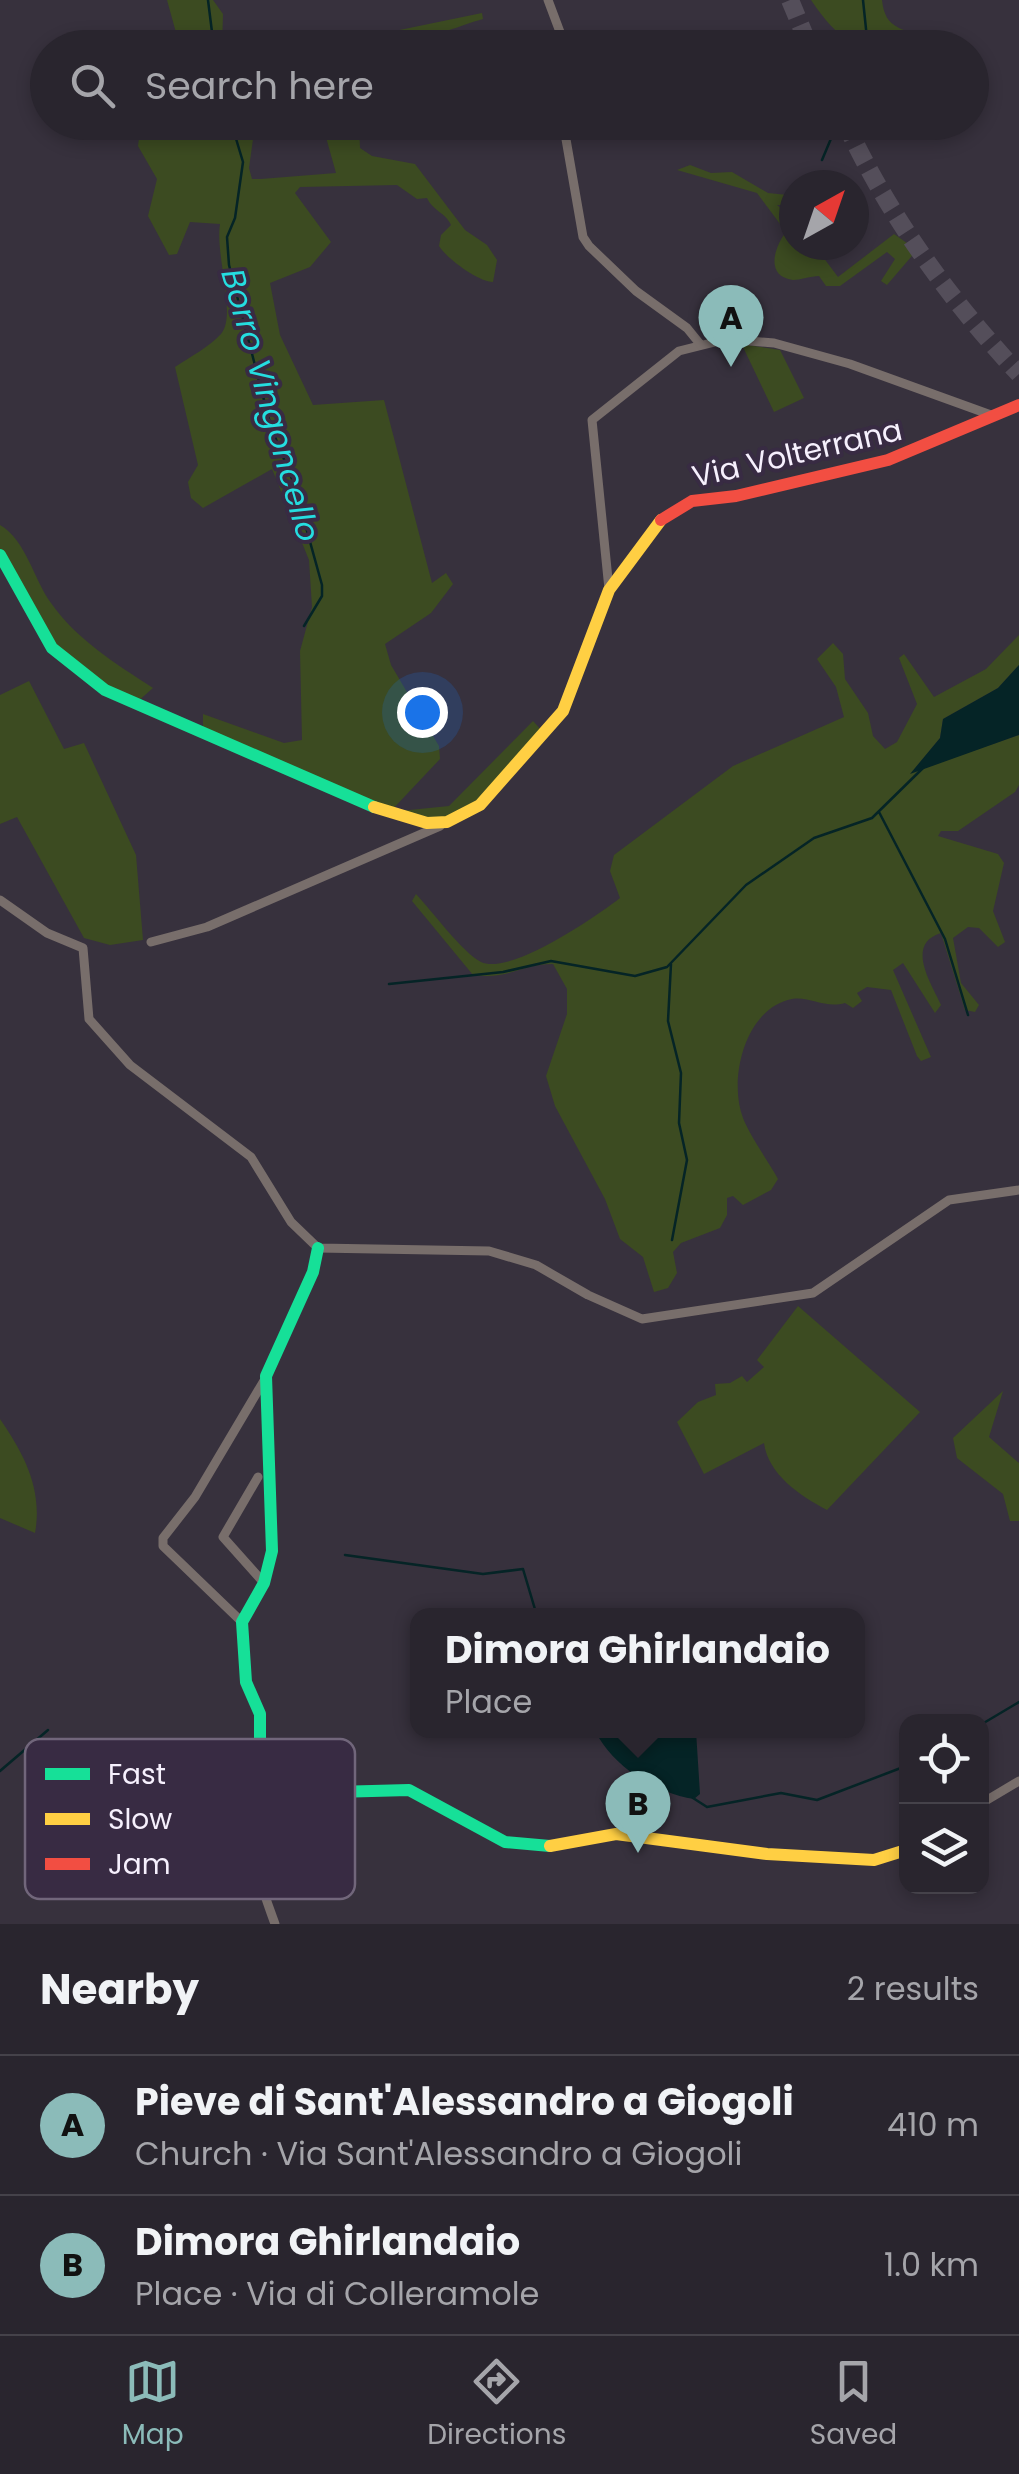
<!DOCTYPE html>
<meta charset="utf-8">
<style>
body{margin:0;font-family:Poppins,sans-serif;background:#35313a;color:#f1f3f6}
.controls{position:absolute;right:30px;bottom:30px;display:grid;overflow:hidden;border-radius:20px;box-shadow:0 5px 15px #0003}
.controls button{width:90px;height:90px;display:grid;place-items:center;padding:0;border:0;border-bottom:2px solid #45424a;background:#29252e;color:#f1f3f6;font:50px sans-serif}
.compass{position:absolute;left:779px;top:170px;width:90px;height:90px;border-radius:50%;background:#29252e;box-shadow:0 5px 15px #0003;rotate:40deg}
.you{position:absolute;left:422px;top:712px;width:35px;height:35px;margin:-25px;border:8px solid #fff;border-radius:50%;background:#1a73e8;box-shadow:0 0 0 15px #1a73e833}
.badge{display:grid;place-items:center;width:65px;height:65px;border-radius:50%;background:#8bbbb9;color:#111;font-size:32px;font-weight:700}
.pin{position:absolute;translate:-50% -82px;filter:drop-shadow(0 2px 5px #0008)}
.pin::after{content:'';position:absolute;top:52px;width:35px;height:30px;background:inherit;clip-path:polygon(0 0,100% 0,50% 100%)}
.popup{position:absolute;left:410px;top:1608px;width:455px;height:130px;box-sizing:border-box;display:grid;place-content:center;border-radius:20px;background:#29252e;filter:drop-shadow(0 2px 8px #0005);font-size:32px;white-space:nowrap;color:#a5a5aa}
.popup b{font-size:38px;color:#f1f3f6}
.popup::after{content:'';position:absolute;left:50%;top:100%;margin-left:-20px;border:20px solid transparent;border-top-color:#29252e}
.list{margin:0;padding:0;list-style:none}
h2{display:flex;justify-content:space-between;align-items:center;height:130px;margin:0;padding:0 40px;font-size:42px}
h2 small{font-size:32px;font-weight:400;color:#a5a5aa}
.list li{display:grid;grid-template-columns:65px 1fr auto;gap:30px;align-items:center;box-sizing:border-box;height:140px;padding:0 40px;border-top:2px solid #45424a}
.list b{display:block;font-size:38px;white-space:nowrap}
.list p{margin:0;font-size:32px;white-space:nowrap;color:#a5a5aa}
.list em{font-size:32px;font-style:normal;color:#a5a5aa}
.icon{flex:none;width:55px;height:55px;fill:none;stroke:currentColor;stroke-width:2;stroke-linecap:round;stroke-linejoin:round}
.map{position:relative;flex:none;width:1019px;height:1924px;overflow:hidden}
.search{position:absolute;background:#29252e;box-shadow:0 5px 15px #0003;left:30px;right:30px;top:30px;height:110px;display:flex;align-items:center;gap:25px;box-sizing:border-box;padding:0 35px;border-radius:55px;color:#a5a5aa;font-size:38px}
.sheet{height:410px;background:#29252e}
nav{display:flex;justify-content:space-around;align-items:center;box-sizing:border-box;height:140px;border-top:2px solid #45424a;background:#29252e;font-size:28px;color:#a5a5aa}
nav a{display:grid;justify-items:center;gap:5px}
nav .on{color:#8bbbb9}
.map>svg:first-child{display:block}
</style>
<div class="map">
<svg width="1019" height="1924" viewBox="0 0 1019 1924">
<rect width="100%" height="100%" fill="#37313d"/>
<path fill="#3c4b21" d="M167 0H213L223 14 222 47H180Z
M811 0H882C886 36 908 22 925 47 866 48 847 54 811 0Z
M482 13 483 19C460 25 392 54 375 43L385 33Z
M141 123H235L253 139 249 168 252 179H261L336 173 322 123 359 126 360 148 372 156 415 164 465 230 487 245 497 260 493 282C479 282 447 259 439 246L441 235 451 225C446 213 433 211 427 198L417 199 397 185 300 187 295 193 331 242 310 267 270 283 280 335 313 405 384 400 432 583 446 573 453 584 431 613 385 644 391 665 439 746 440 759 390 812 449 806 533 721 545 734C497 789 470 840 389 813L203 732V714L284 743 302 740 300 651 312 607 309 560 272 469 203 508 191 498 188 482 198 465 175 367C190 357 209 347 221 334 237 316 215 255 220 224L190 222 177 254 169 255 148 216 157 179 138 146Z
M690 165 711 173 732 172 768 193 788 195 789 205H777L794 219V245H814L838 277 894 234 917 250 887 285 881 281 895 259 887 252 840 286H826L819 276C811 276 800 280 793 280 764 276 775 246 786 232L757 193 677 170Z
M747 345 780 350 804 398 774 412 743 347Z
M0 525C26 540 34 580 51 603 77 640 115 663 153 688L136 703 67 662 0 555Z
M1019 635V665L998 688 943 719 940 738 912 772 1019 735V785L1015 792 958 831H941L938 836 998 854 1004 863 993 911 1005 942 998 947 979 928 968 927 953 938 961 983 979 1005 975 1012 965 1010 941 933C905 944 931 983 941 1005L935 1013 903 963 893 970 931 1057 921 1061 917 1056 891 990 867 987 857 993 862 1001 853 1008 845 1003C825 1009 810 996 792 999 745 1008 728 1079 743 1118 751 1138 767 1159 778 1179L771 1190 743 1205 733 1196 727 1198V1215L720 1228 681 1243 673 1252 677 1273 668 1288 654 1292 643 1257 620 1239 605 1199 555 1106 546 1076 567 1014V989L553 964C520 964 510 980 473 975L412 901 416 894C432 911 462 952 481 962 510 976 597 916 620 898L610 871 614 855 733 766 844 717 836 687 817 659 833 643 843 654 845 679 868 713 873 736 885 749 897 742 917 704 899 658 904 654 934 697 986 669Z
M29 681 64 749 84 743 136 855 143 940 110 945 84 938 17 817 0 824V695Z
M798 1306 920 1412 827 1510C800 1496 768 1474 764 1443L704 1474 677 1422 698 1402 716 1395 715 1384 730 1383 742 1376 747 1382 764 1367 757 1360Z
M1003 1391 989 1437 1019 1463V1521H1010L1003 1494 957 1458 953 1438Z
M0 1419C24 1454 43 1489 35 1533L0 1518Z"/>
<path fill="#052426" d="M1019 665V735L910 774 940 738 943 719 998 688Z
M603 1731H696L700 1794 694 1799C656 1793 619 1770 599 1738Z"/>
<g fill="none" stroke-linecap="round" stroke-linejoin="round">
<path stroke="#052426" stroke-width="2.5" d="M208 0 214 48
M863 0 868 48
M231 122 243 162 235 218 227 237 229 265 271 427 294 484 322 585V596L304 626
M822 160 838 122
M879 812 945 939 968 1015
M671 964 668 1021 681 1073 679 1123 687 1160 672 1240
M389 984 503 972 551 961 635 976 667 967 746 885 814 838 872 818 923 768
M345 1555 483 1574 523 1569 537 1616
M982 1724 1019 1702
M0 1771 48 1730
M693 1798 707 1807 781 1793 817 1800 906 1766"/>
<path stroke="#544e5a" stroke-width="18" stroke-dasharray="18 9" stroke-linecap="butt" d="M790 0 810 48
M845 122C888 215 950 300 1019 374"/>
<path stroke="#786e6b" stroke-width="9" d="M548 0 566 48
M563 122 583 237 589 246 636 291 687 328 700 344
M609 589 592 420 679 351 727 339 774 343 850 364 991 415
M0 900 47 933 83 948 89 1019 130 1065 251 1157 291 1222 318 1248 489 1251 536 1265 588 1295 642 1319 813 1293 949 1200 1019 1190
M151 942 207 927 440 826
M258 1477 223 1537 264 1583
M242 1622 163 1546V1538L195 1497 265 1379
M260 1794C240 1835 260 1882 275 1924
M982 1803 1019 1781"/>
<path stroke="#16e098" stroke-width="12" d="M0 555 52 648 105 690 374 807
M318 1248 313 1272 266 1376 272 1551 264 1583 242 1622 246 1682 260 1714V1794L409 1790 505 1842 550 1846"/>
<path stroke="#ffcf43" stroke-width="12" d="M374 807 427 823 447 822 480 805 563 711 609 590 661 520
M550 1846 616 1834 767 1854 874 1860 906 1850"/>
<path stroke="#f24e42" stroke-width="12" d="M661 520 692 501 736 496 888 460 1019 405"/>
</g>
<g text-anchor="middle" dominant-baseline="central" stroke-width="8" stroke-linejoin="round" paint-order="stroke">
<g font-size="30" fill="#f6f0fd" stroke="#382b43">
<text transform="translate(797 453) rotate(-13)">Via Volterrana</text>
</g>
<g font-size="32" font-style="italic" fill="#25dde0" stroke="#382b43">
<text transform="translate(271 405) rotate(74)">Borro Vingoncello</text>
</g>
</g>
<rect x="25" y="1739" width="330" height="160" rx="15" fill="#382b43" stroke="#71667b" stroke-width="2.5"/>
<rect x="45" y="1768" width="45" height="12" fill="#16e098"/>
<rect x="45" y="1813" width="45" height="12" fill="#ffcf43"/>
<rect x="45" y="1858" width="45" height="12" fill="#f24e42"/>
<g font-size="28" fill="#f6f0fd">
<text x="108" y="1784">Fast</text>
<text x="108" y="1829">Slow</text>
<text x="108" y="1874">Jam</text>
</g>
</svg>
<div class="controls">
<button><svg class="icon" aria-label="locate" viewBox="0 0 24 24"><circle cx="12" cy="12" r="6"/><path d="M12 2v4M12 18v4M2 12h4M18 12h4"/></svg></button>
<button><svg class="icon" aria-label="layers" viewBox="0 0 24 24"><path d="M12 4l9 5-9 5-9-5zM3 14l9 5 9-5"/></svg></button>
</div>
<svg class="compass" viewBox="-18 -18 36 36"><path d="M0-13l5 13h-10z" fill="#e53935"/><path d="M0 13l5-13h-10z" fill="#a5a5aa"/></svg>
<div class="you"></div>
<div class="pin badge" style="left:731px;top:367px">A</div>
<div class="pin badge" style="left:638px;top:1853px">B</div>
<div class="popup"><b>Dimora Ghirlandaio</b>Place</div>
<div class="search"><svg class="icon" aria-label="search" viewBox="0 0 24 24"><circle cx="10" cy="10" r="6"/><path d="M15 15l6 6"/></svg>Search here</div>
</div>
<section class="sheet">
<h2>Nearby<small>2 results</small></h2>
<ul class="list">
<li><span class="badge">A</span><div><b>Pieve di Sant'Alessandro a Giogoli</b><p>Church · Via Sant'Alessandro a Giogoli</p></div><em>410 m</em></li>
<li><span class="badge">B</span><div><b>Dimora Ghirlandaio</b><p>Place · Via di Colleramole</p></div><em>1.0 km</em></li>
</ul>
</section>
<nav>
<a class="on"><svg class="icon" aria-label="map" viewBox="0 0 24 24"><path d="M3 6l6-2 6 2 6-2v14l-6 2-6-2-6 2zM9 4v14M15 6v14"/></svg>Map</a>
<a><svg class="icon" aria-label="directions" viewBox="0 0 24 24"><path d="M12 3l9 9-9 9-9-9zM9 14v-3h6M13 9l2 2-2 2"/></svg>Directions</a>
<a><svg class="icon" aria-label="saved" viewBox="0 0 24 24"><path d="M7 4h10v16l-5-4-5 4z"/></svg>Saved</a>
</nav>
